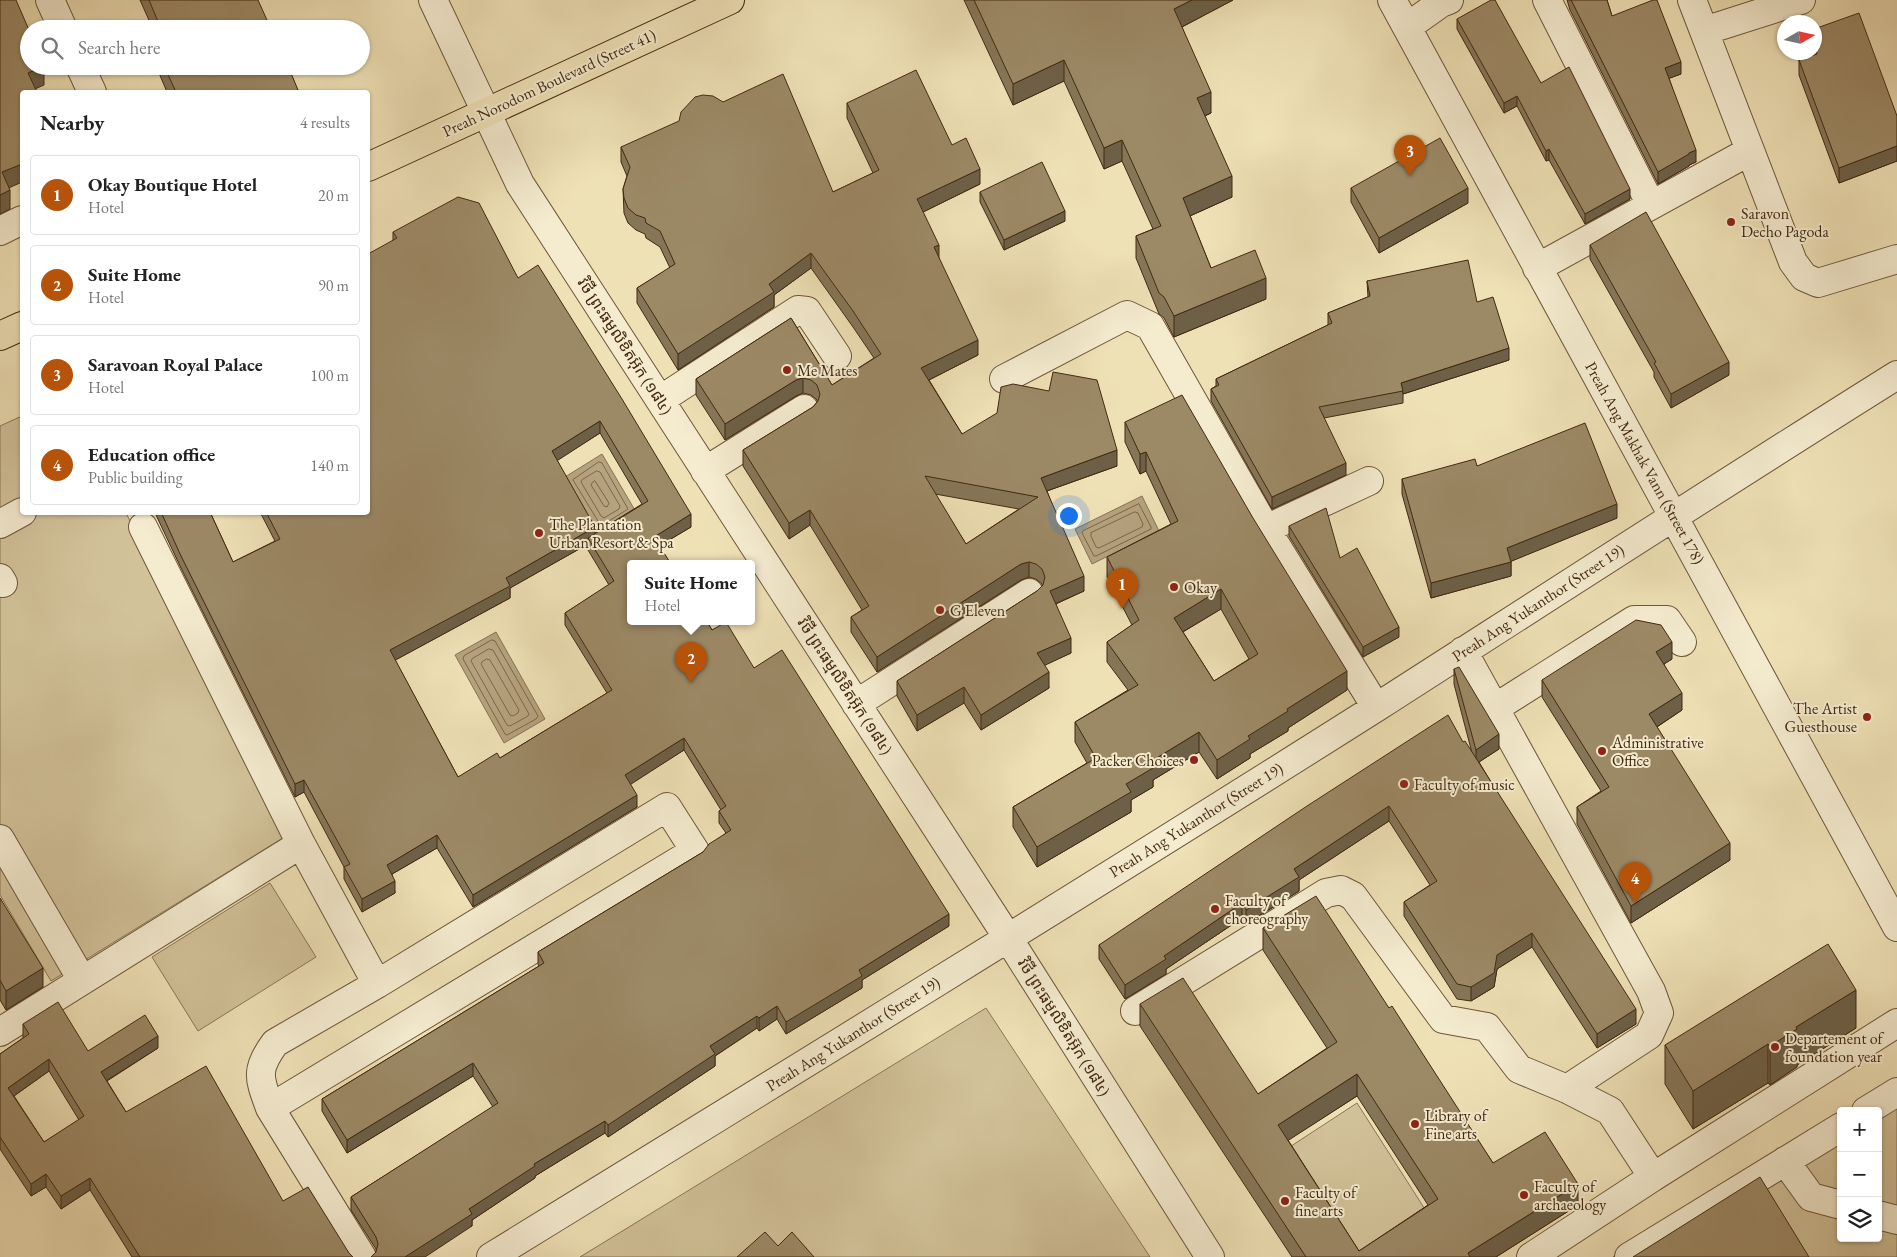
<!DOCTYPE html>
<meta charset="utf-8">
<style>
body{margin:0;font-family:"EB Garamond","Noto Sans Khmer",serif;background:#f6f6f6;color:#222}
.controls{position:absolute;right:15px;bottom:15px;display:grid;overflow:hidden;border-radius:5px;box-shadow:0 1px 4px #0004}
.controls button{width:45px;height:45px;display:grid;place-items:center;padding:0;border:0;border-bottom:1px solid #e0e0e0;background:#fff;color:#222;font:25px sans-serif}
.compass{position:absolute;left:1777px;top:15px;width:45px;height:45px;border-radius:50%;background:#fff;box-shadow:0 1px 4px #0004;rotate:81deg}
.you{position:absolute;left:1068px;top:515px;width:18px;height:18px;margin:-12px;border:4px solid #fff;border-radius:50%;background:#1a73e8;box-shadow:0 0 0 8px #1a73e833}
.badge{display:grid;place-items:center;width:32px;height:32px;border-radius:50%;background:#b45309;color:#fff;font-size:16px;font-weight:700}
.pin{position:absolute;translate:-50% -41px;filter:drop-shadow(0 1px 2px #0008)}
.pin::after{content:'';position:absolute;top:26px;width:18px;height:15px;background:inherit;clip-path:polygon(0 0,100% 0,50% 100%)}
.popup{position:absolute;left:627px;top:560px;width:128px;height:65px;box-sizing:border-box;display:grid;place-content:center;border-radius:5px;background:#fff;filter:drop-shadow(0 1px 4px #0005);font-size:16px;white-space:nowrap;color:#767676}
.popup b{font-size:19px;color:#222}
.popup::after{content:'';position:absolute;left:50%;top:100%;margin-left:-10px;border:10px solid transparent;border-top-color:#fff}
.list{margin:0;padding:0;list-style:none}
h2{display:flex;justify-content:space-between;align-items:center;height:65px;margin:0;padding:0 20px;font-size:21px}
h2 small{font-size:16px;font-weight:400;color:#767676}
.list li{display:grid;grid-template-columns:32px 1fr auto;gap:15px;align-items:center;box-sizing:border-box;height:80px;margin:0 10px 10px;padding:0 10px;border:1px solid #e0e0e0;border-radius:5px}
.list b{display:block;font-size:19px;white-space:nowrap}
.list p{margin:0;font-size:16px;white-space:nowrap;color:#767676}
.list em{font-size:16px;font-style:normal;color:#767676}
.icon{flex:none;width:28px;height:28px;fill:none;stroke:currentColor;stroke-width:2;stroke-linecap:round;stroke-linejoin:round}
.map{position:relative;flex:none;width:1897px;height:1257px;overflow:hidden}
.search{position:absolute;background:#fff;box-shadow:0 1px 4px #0004;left:20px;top:20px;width:350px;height:55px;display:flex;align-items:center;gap:12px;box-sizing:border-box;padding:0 18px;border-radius:28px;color:#767676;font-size:19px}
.panel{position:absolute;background:#fff;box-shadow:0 1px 4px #0004;left:20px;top:90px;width:350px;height:425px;border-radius:5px}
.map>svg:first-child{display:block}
</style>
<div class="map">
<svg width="1897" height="1257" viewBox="0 0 1897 1257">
<rect width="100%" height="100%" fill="#efe1b6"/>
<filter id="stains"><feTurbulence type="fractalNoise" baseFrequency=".004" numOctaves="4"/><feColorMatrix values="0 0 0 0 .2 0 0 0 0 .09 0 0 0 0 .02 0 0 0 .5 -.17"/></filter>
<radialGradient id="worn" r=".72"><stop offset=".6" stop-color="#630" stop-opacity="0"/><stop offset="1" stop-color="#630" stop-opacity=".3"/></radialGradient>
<path fill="#d2c29a" stroke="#8a7655" d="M22 416V512L126 513 286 836 51 981 0 895V426Z
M270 883 316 957 198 1031 152 957Z
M986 1008 1150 1257H580Z
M1897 1082V1257H1613L1841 1117V1238H1878V1111H1851Z
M1357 1103 1428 1214 1362 1257 1285 1150Z"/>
<path fill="#b5a27e" stroke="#877252" d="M602 454 636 512 598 534 565 477Z
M1142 496 1159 531 1092 564 1075 529Z
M496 632 545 719 504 743 455 655Z"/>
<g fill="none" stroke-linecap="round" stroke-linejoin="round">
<path stroke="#7c6647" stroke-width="1" d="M599 462 602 463 628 509 601 526 573 480Z
M597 471 600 472 620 506 619 509 604 518 601 516 581 482 582 480Z
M595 481 609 503 607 507 604 506 591 485 592 483Z
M1139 504 1151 527V529L1096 556H1094L1082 533 1083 531Z
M1135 512 1138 513 1143 524 1142 527 1099 548 1096 547 1091 536V533Z
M492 640 495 641 538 716 536 719 507 735 505 734 463 659 464 656Z
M489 649 493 650 529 714 528 716 510 726 507 725 471 661 472 659Z
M487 659 490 660 519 710 518 713 513 716 510 715 481 664 482 662Z"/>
<g stroke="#6e573a" stroke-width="30">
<path id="minor" d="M50 0 63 29
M433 0 520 184 1008 938 1210 1257
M1392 0 1897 927
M1547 0 1651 205
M1692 0 1793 262 1804 277 1818 283 1897 259
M1407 27 1441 3 1449 0
M1704 31 1801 0
M80 66 92 92
M0 231 22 220
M1537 268 1750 151
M1004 379 1127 315 1150 326 1266 529 1376 707
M660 400 798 310 807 311 837 356
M705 471 804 409
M0 524 22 512
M143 527 301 844 377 984
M1266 529 1369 481
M0 578 3 583
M1463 651 1651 991 1659 1013 1649 1035 1567 1089
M856 704 1029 593
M1495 708 1634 620H1667L1682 642
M0 839 82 980
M1135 1011 1326 893 1341 890 1353 896 1443 1019 1487 1027 1519 1069 1567 1089 1610 1111 1653 1177 1897 1023
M0 1032 301 844
M270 1108 695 851 667 807 377 984 275 1043C255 1070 259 1078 270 1108L362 1257
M1866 1111 1897 1092
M1785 1161 1811 1197 1841 1205
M1878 1215 1897 1220
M491 1257C787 1075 1083 893 1377 707 1550 596 1723 484 1897 375
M1531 1257 1653 1177
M1629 1257 1841 1127"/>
</g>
<g stroke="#432910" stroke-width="30">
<path id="major" d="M368 167 730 0
M0 336 22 326"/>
</g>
<use href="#minor" stroke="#f5ecd0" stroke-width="28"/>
<use href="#major" stroke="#efe1b6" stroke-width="28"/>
</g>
<path fill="#867658" stroke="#432910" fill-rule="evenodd" d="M140 0H258L152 27Z
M964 0H1233L1182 27 1211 113 1205 116 1232 197 1190 216 1211 268 1266 299 1174 337 1164 318 1159 314 1136 258V236L1153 229 1122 161 1104 169 1064 81 1013 105Z
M1567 0H1607L1612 16 1681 74 1669 78 1696 162 1689 165V166L1658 184 1570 10Z
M1457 19 1541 83 1630 199 1585 224 1549 160 1546 161 1517 106 1504 113 1457 29Z
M1814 29 1897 116V161L1839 183 1799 75V60L1812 55 1811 52H1814Z
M156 66H288L298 92H167Z
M847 103 952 145 980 184 923 212 939 259 978 355 929 380 962 434 1117 466 1047 491 1084 591 1056 604 1071 653 1044 665 1049 688 981 730 964 703 917 731 897 696V681L1037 591 1042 586V584L1036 579 1029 577 1021 580 877 672 851 632V617L862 610 810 525 789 539 743 466V450L813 407 817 402V400L811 395 803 393 796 396 725 440 696 395V379L791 318 832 385 874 358 853 327 811 268 774 295V307L678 370 637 303V288L670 268 660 247 646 238 645 234 636 230 628 223 624 213 623 189 627 176 621 162V147L833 192 873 173 847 118ZM935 494 1019 509 966 544Z
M1351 188 1468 203 1379 253 1351 202Z
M980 192 1065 221 1004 250 980 202Z
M393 232 518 278 691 527 659 546 712 630 754 668 949 926 862 980V988L786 1034 777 1019 759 1031 757 1028 715 1056V1066L608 1137 605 1133 535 1176V1178L472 1220V1226L376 1252V1249L351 1210V1197L493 1107 473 1076 347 1153 322 1111V1099L539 966 538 964V952L703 852 726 833 719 823V811L721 810 684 750 630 784 637 807 473 907 437 848 392 874 395 893 362 912 344 879V867L304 792 295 797 181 568 156 515V512H210L233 562 275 541 260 512H368L393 239ZM600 433 642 504 595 533 557 460ZM588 544V550L609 585 565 613V625L607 693 500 758 458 777 395 660 510 598V588Z
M1590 245 1729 375 1671 408 1654 377V372L1590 259Z
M1367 281 1477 302 1509 360 1403 394V403L1324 418 1346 475 1272 509 1211 401V389L1216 386V379L1328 325V313L1368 297Z
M1125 422 1347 690 1288 728V731L1250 754V758L1217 779 1199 752 1153 780V787L1131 800V812L1037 867 1013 827V807L1087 763 1075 742V722L1128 690 1107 662V642L1132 625 1107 577V557L1171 524 1146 471 1140 474 1125 442ZM1221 609 1249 659 1214 681 1183 632Z
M1477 466 1617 518 1511 561V576L1431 598 1402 494V479Z
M1289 526 1399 637 1363 657 1289 536Z
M1672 659 1664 664 1682 710 1657 727 1730 860 1631 923 1577 824V807L1601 791 1542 697V680Z
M1454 669 1499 749 1479 762 1636 1024 1597 1048 1532 947 1497 969 1494 987 1471 1001 1457 999 1404 916V902L1430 885 1389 821 1299 880V891L1246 924 1242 918 1166 969V974L1125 999 1099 959V945L1463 742 1472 753 1454 684Z
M0 898 43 987 6 1010 0 1000Z
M1263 928 1389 1008 1493 1163 1578 1205 1496 1257H1292L1140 1026V1004L1258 1094 1327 1048 1263 950ZM1357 1096 1428 1205 1359 1251 1288 1140Z
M23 1024 88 1051 158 1048 107 1081 126 1112 283 1201 353 1257H132L90 1190 61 1209 46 1187 31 1196 0 1149V1054L23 1038ZM49 1071 79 1120 44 1142 14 1096Z
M1856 1028 1797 1065V1067L1770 1085 1768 1083 1693 1129 1665 1084V1045Z"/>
<path fill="#6d6047" stroke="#432910" d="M1192 0H1233L1174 31V9Z
M1064 60V81L1013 105V84Z
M1681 62V74L1665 80V68Z
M44 66V85L28 92V73Z
M1211 92V113L1197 119V98Z
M1517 96V106L1504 113V103Z
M1122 140V161L1104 169V148Z
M1897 146V161L1839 183V168Z
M1549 149V160L1546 161V151Z
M1696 150V162L1689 165V166L1658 184V172L1689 153Z
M22 164V182L2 191V172Z
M980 169V184L917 215V199Z
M1232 176V197L1183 219V198Z
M1468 188V203L1379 253V238Z
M1630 189V199L1585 224V214Z
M10 190V209L0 214V195Z
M1065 211V221L1004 250V240Z
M939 245V260L934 247Z
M811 253V268L774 295V307L678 370V354L769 284Z
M1266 278V299L1174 337V316Z
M978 340V355L921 384V368Z
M1509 348V360L1403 394 1401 383Z
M1729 362V375L1671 408V394Z
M803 378V393L796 396 725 440V424L796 380Z
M600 421V433L552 464V451Z
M1117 450V466L1041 493V478Z
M1146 452V471L1140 474V454Z
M1346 463V475L1272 509V497Z
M1617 504V518L1507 563V548Z
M810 510V525L789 539V523Z
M691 514V527L654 549V537Z
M595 527V540L588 538V544L510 588V598L390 663V650L506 578Z
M1029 562V577L1021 580 877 672V657L1021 564Z
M1511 562V576L1431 598V583Z
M1084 576V591L1050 606V591Z
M1221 589V609L1174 637V618Z
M1399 627V637L1363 657V647Z
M1071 638V653L1037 669V653Z
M1672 642V659L1656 669V652Z
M1347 671V690L1288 728V731L1250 754V758L1217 779V760L1248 736 1287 709Z
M1049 672V688L981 730V715Z
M964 687V703L917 731V715Z
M1682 693V710L1649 732V714Z
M1199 732V752L1153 780V787L1131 800V812L1037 867V847L1126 784 1150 762Z
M1499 734V749L1476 764V750Z
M684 738V750L625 788V775Z
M304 780V792L295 797V784Z
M637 795V807L473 907V895Z
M1389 806V821L1299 880V891L1246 924V910L1294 869Z
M437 835V848L387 877V865Z
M1730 843V860L1631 923V906Z
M395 881V893L362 912V899Z
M1242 903V918L1166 969V974L1125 999V985L1164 956Z
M949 914V926L862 980V988L786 1034V1022L859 970Z
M1532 933V947L1497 969 1494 987 1471 1001V987L1497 955Z
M43 968V987L6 1010V991Z
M1856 990V1028L1797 1065V1067L1770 1085V1046L1796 1027Z
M777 1006V1019L759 1031V1018Z
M1636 1009V1024L1597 1048V1034Z
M757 1016V1028L715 1056V1066L608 1137V1125L710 1046Z
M158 1036V1048L101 1084V1072Z
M1768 1044V1083L1693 1129V1091Z
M49 1059V1071L8 1100V1088Z
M473 1063V1076L347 1153V1140Z
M1357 1074V1096L1278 1147V1125Z
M605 1121V1133L535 1176V1178L472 1220V1226L425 1257H405L469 1209 534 1164Z
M46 1174V1187L31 1196V1184Z
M90 1178V1190L61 1209V1196Z
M1578 1184V1205L1496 1257H1468V1253Z"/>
<path fill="#9c8966" stroke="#432910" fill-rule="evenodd" d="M0 0H16L29 30V66H44L28 73 37 92H22V164L2 172 10 190 0 195Z
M149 0H258L271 29H148L159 24Z
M974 0H1192L1174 9 1211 92 1197 98 1232 176 1183 198 1211 268 1255 250 1266 278 1174 316 1164 297 1159 293 1136 236 1161 226 1122 140 1104 148 1064 60 1013 84Z
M1491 0H1495L1541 83 1569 67 1630 189 1585 214 1549 149 1546 151 1517 96 1504 103 1457 19Z
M1571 0H1607L1612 16 1653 0H1657L1681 62 1665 68 1696 150 1689 153V154L1658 172Z
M1859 13 1897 116V146L1839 168 1799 60 1817 54 1814 48V29Z
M164 66H288L298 90 292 92H176Z
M916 70 952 145 966 138 980 169 917 199 939 245 934 247 978 340 921 368 962 434 997 413 1001 387 1013 384 1049 391 1053 372 1097 380 1117 450 1041 478 1084 576 1050 591 1071 638 1037 653 1049 672 981 715 964 687 917 715 897 681 1037 591 1043 585 1045 577 1042 569 1036 564 1029 562 1021 564 877 657 851 617 869 606 810 510 789 523 743 450 813 407 818 401 820 394 817 385 811 380 803 378 796 380 725 424 696 379 791 318 832 385 881 354 853 311 811 253 769 284 774 292 678 354 637 288 675 264 660 231 646 223 645 218 636 215 628 208 624 198 623 189 630 167 621 147 679 121 681 112 695 97 703 95 713 96 723 102 783 74 833 192 879 170 847 103ZM925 476 1038 497 966 544Z
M1440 138 1468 188 1379 238 1351 188Z
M1042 162 1065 211 1004 240 980 192Z
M458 197 479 203 518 278 538 265 622 399 691 514 654 537 671 564H631V622H707L712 630 726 622 754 668 782 650 949 914 859 970 862 976 786 1022 777 1006 759 1018 757 1016 710 1046 715 1054 608 1125 605 1121 534 1164 535 1166 469 1209 472 1214 405 1257H371L376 1252 378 1244 376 1237 351 1197 498 1103 473 1063 347 1140 322 1099 544 963 538 952 703 852 709 844 731 830 719 811 726 806 684 738 625 775 637 795 473 895 437 835 387 865 395 881 362 899 344 867 350 864 304 780 295 784 181 556 161 512H210L233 562 280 539 266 512H368V254L397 238 393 232ZM600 421 648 501 588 538 614 581 565 613 612 690 500 758 497 753 458 777 390 650 510 586 506 578 595 527 552 451Z
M1646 212 1729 362 1671 394 1654 363 1656 362 1590 245Z
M1468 260 1477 302 1493 297 1509 348 1401 383 1403 391 1319 407 1346 463 1272 497 1211 389 1219 385 1216 379 1332 323 1328 313 1370 296 1367 281Z
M1182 395 1253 518 1347 671 1287 709 1288 711 1248 736 1250 739 1217 760 1199 732 1150 762 1153 768 1126 784 1131 792 1037 847 1013 807 1096 758 1075 722 1138 685 1107 642 1139 620 1107 557 1178 521 1146 452 1140 454 1125 422ZM1221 589 1258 654 1214 681 1174 618Z
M1585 423 1617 504 1507 548 1511 562 1431 583 1402 479 1475 459 1477 466Z
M1326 508 1340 558 1357 548 1399 627 1363 647 1289 526Z
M1636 620 1661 625 1672 642 1656 652 1682 693 1649 714 1730 843 1631 906 1577 807 1609 787 1542 680Z
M1459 667 1499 734 1476 750 1454 669Z
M1448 715 1463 742 1465 741 1636 1009 1597 1034 1532 933 1497 955 1494 973 1471 987 1457 984 1404 902 1437 881 1389 806 1294 869 1299 877 1246 910 1242 903 1164 956 1166 959 1125 985 1099 945 1307 806Z
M1316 896 1389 1008 1392 1006 1493 1163 1545 1132 1578 1184 1468 1253 1470 1257H1306L1140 1004 1183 978 1258 1094 1337 1042 1263 928ZM1357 1074 1438 1199 1359 1251 1278 1125Z
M0 898 43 968 6 991 0 980Z
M1828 944 1856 990 1796 1027 1797 1029 1770 1046 1768 1044 1693 1091 1665 1045Z
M58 1002 88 1051 145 1015 158 1036 101 1072 126 1112 206 1066 283 1201 308 1187 349 1253 353 1257H140L90 1178 61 1196 46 1174 31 1184 0 1137V1054L29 1034 23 1024ZM49 1059 84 1116 44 1142 8 1088Z
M1760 1177 1809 1257H1633Z
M765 1232 778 1246 792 1232 814 1257H737Z"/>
<g fill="#8f2418" stroke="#f5ecd0" stroke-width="2">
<circle cx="1731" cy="222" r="5"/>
<circle cx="787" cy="370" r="5"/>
<circle cx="539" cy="533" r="5"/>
<circle cx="1174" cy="587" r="5"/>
<circle cx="940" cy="610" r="5"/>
<circle cx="1867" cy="717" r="5"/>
<circle cx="1602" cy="751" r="5"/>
<circle cx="1194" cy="760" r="5"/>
<circle cx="1404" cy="784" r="5"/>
<circle cx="1215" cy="909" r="5"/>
<circle cx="1775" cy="1047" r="5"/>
<circle cx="1415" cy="1124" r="5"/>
<circle cx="1524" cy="1195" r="5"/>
<circle cx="1285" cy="1201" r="5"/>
</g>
<g text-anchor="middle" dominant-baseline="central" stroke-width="4" stroke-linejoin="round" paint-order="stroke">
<g font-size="16" fill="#432910" stroke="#f5ecd0">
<text transform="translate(549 83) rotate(-25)">Preah Norodom Boulevard (Street 41)</text>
<text transform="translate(625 346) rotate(57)">វិថី ព្រះធម្មលិខិតអ៊ុក (១៨៤)</text>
<text transform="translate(1645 463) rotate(61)">Preah Ang Makhak Vann (Street 178)</text>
<text transform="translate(1538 603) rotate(-33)">Preah Ang Yukanthor (Street 19)</text>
<text transform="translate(845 686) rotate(57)">វិថី ព្រះធម្មលិខិតអ៊ុក (១៨៤)</text>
<text transform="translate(1196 820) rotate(-32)">Preah Ang Yukanthor (Street 19)</text>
<text transform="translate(1064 1027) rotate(58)">វិថី ព្រះធម្មលិខិតអ៊ុក (១៨៤)</text>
<text transform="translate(853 1034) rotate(-32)">Preah Ang Yukanthor (Street 19)</text>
</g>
<g font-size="16" fill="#432910" stroke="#f5ecd0" text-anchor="start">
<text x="1741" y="213">Saravon<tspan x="1741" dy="18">Decho Pagoda</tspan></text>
<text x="797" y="370">Me Mates</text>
<text x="549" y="524">The Plantation<tspan x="549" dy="18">Urban Resort &amp; Spa</tspan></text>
<text x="1184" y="587">Okay</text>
<text x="950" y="610">G Eleven</text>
<text x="1857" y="708" text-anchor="end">The Artist<tspan x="1857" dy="18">Guesthouse</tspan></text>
<text x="1612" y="742">Administrative<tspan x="1612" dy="18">Office</tspan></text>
<text x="1184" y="760" text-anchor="end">Packer Choices</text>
<text x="1414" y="784">Faculty of music</text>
<text x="1225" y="900">Faculty of<tspan x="1225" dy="18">choreography</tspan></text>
<text x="1785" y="1038">Departement of<tspan x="1785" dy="18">foundation year</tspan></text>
<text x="1425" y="1115">Library of<tspan x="1425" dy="18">Fine arts</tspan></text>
<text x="1534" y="1186">Faculty of<tspan x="1534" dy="18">archaeology</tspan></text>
<text x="1295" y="1192">Faculty of<tspan x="1295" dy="18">fine arts</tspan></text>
</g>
</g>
<rect width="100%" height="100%" filter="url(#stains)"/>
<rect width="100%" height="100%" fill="url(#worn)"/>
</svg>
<div class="controls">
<button>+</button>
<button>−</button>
<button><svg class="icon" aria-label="layers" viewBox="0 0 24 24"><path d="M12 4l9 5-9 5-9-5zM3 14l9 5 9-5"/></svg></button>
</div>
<svg class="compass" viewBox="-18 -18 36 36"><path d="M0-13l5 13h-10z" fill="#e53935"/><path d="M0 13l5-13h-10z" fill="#767676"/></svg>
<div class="you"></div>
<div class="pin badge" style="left:1122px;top:609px">1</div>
<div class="pin badge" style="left:691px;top:683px">2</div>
<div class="popup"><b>Suite Home</b>Hotel</div>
<div class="pin badge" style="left:1410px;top:176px">3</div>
<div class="pin badge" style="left:1635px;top:903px">4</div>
<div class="search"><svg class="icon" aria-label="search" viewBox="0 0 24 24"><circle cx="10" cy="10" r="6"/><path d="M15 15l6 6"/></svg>Search here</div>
<section class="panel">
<h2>Nearby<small>4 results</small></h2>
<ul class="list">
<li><span class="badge">1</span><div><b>Okay Boutique Hotel</b><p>Hotel</p></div><em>20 m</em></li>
<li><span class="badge">2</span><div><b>Suite Home</b><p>Hotel</p></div><em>90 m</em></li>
<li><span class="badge">3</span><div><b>Saravoan Royal Palace</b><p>Hotel</p></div><em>100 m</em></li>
<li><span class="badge">4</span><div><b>Education office</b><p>Public building</p></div><em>140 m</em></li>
</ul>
</section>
</div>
